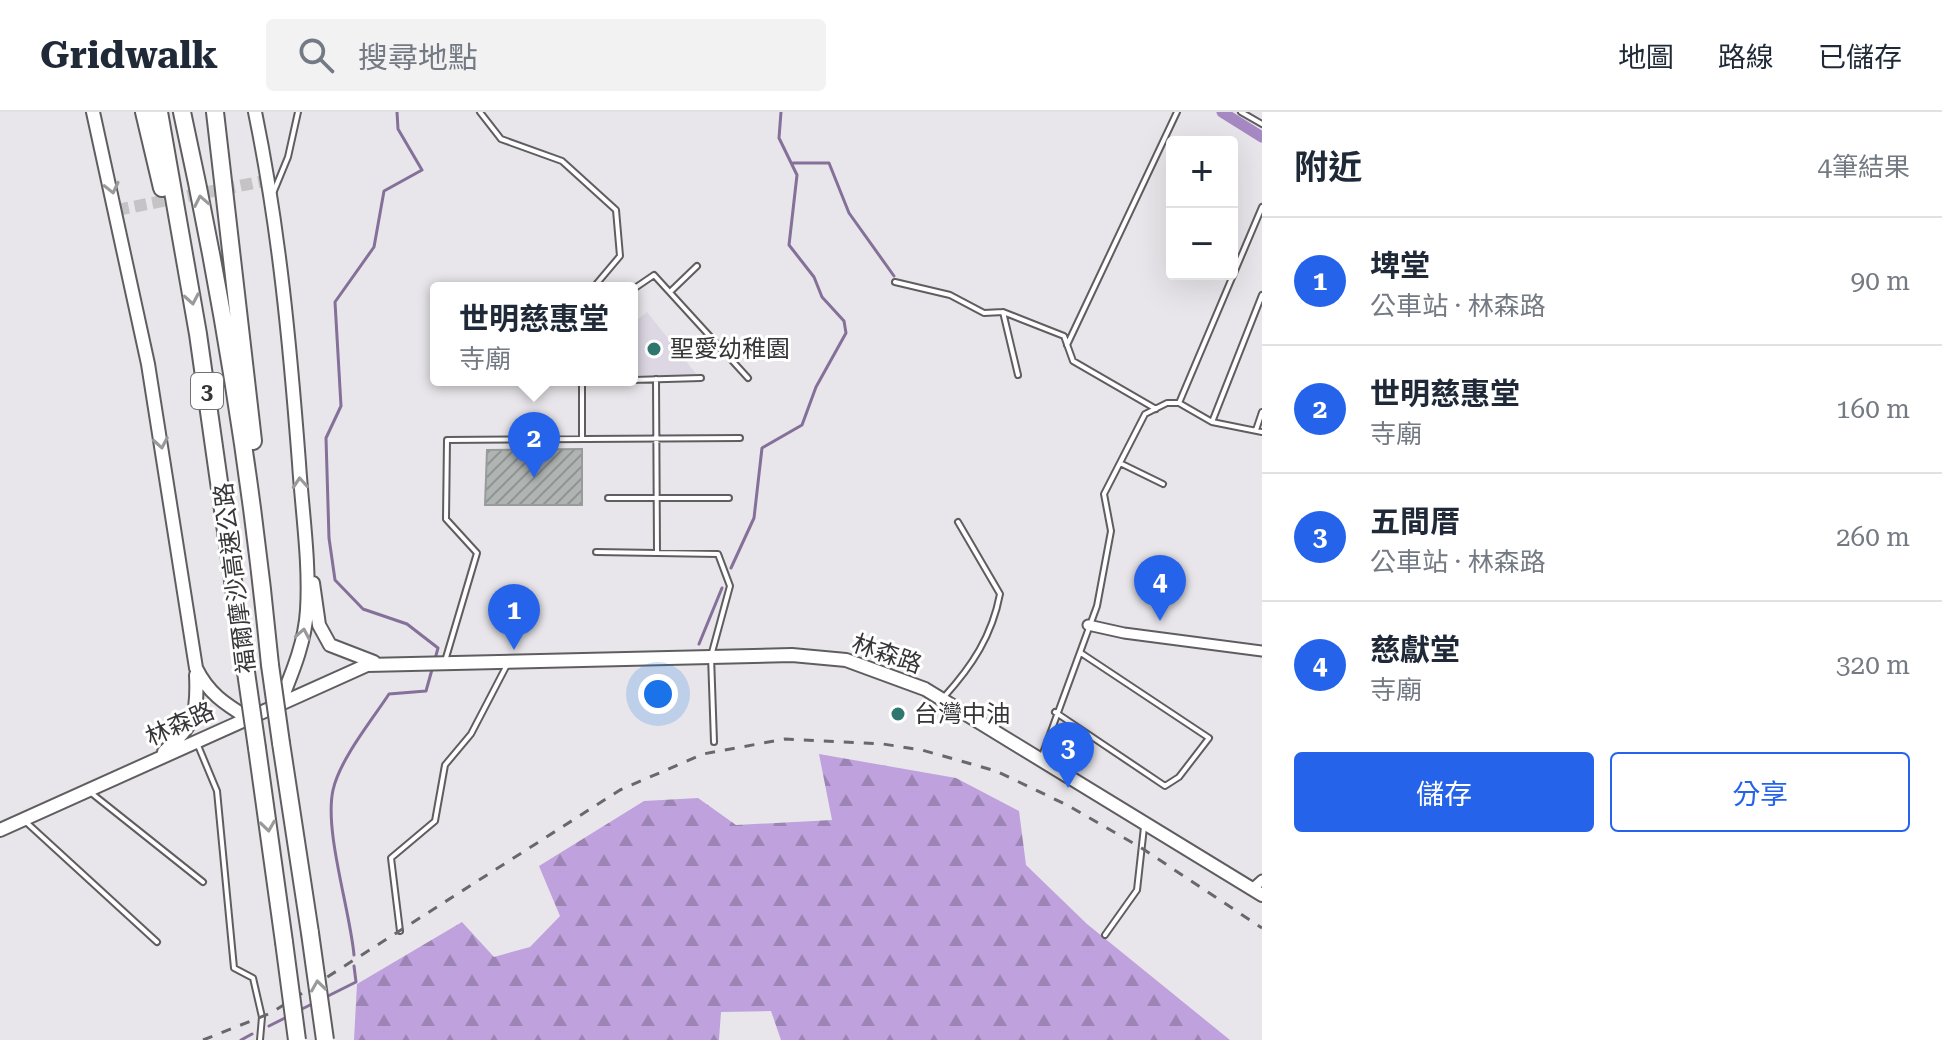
<!DOCTYPE html>
<html lang="zh-TW">
<meta charset="utf-8">
<style>
body{margin:0;font-family:"Roboto Serif","Noto Sans TC",serif;background:#f2f2f3;color:#1f2937}
.controls{position:absolute;right:24px;top:24px;display:grid;overflow:hidden;border-radius:8px;box-shadow:0 8px 32px #0002}
.controls button{width:72px;height:72px;display:grid;place-items:center;padding:0;border:0;border-bottom:2px solid #e0e1e3;background:#fff;color:#1f2937;font:40px sans-serif}
.you{position:absolute;left:658px;top:582px;width:28px;height:28px;margin:-20px;border:6px solid #fff;border-radius:50%;background:#1a73e8;box-shadow:0 0 0 12px #1a73e833}
.badge{display:grid;place-items:center;width:52px;height:52px;border-radius:50%;background:#2563eb;color:#fff;font-size:26px;font-weight:700}
.pin{position:absolute;translate:-50% -66px;filter:drop-shadow(0 2px 4px #0008)}
.pin::after{content:'';position:absolute;top:42px;width:28px;height:24px;background:inherit;clip-path:polygon(0 0,100% 0,50% 100%)}
.popup{position:absolute;left:430px;top:170px;width:208px;height:104px;box-sizing:border-box;display:grid;place-content:center;border-radius:8px;background:#fff;filter:drop-shadow(0 2px 6px #0005);font-size:26px;white-space:nowrap;color:#747a83}
.popup b{font-size:30px;color:#1f2937}
.popup::after{content:'';position:absolute;left:50%;top:100%;margin-left:-16px;border:16px solid transparent;border-top-color:#fff}
.list{margin:0;padding:0;list-style:none}
h2{display:flex;justify-content:space-between;align-items:center;height:104px;margin:0;padding:0 32px;font-size:34px}
h2 small{font-size:26px;font-weight:400;color:#747a83}
.list li{display:grid;grid-template-columns:52px 1fr auto;gap:24px;align-items:center;box-sizing:border-box;height:128px;padding:0 32px;border-top:2px solid #e0e1e3}
.list b{display:block;font-size:30px;white-space:nowrap}
.list p{margin:0;font-size:26px;white-space:nowrap;color:#747a83}
.list em{font-size:26px;font-style:normal;color:#747a83}
.actions{display:flex;gap:16px;padding:24px 32px}
.actions a{flex:1;padding:18px 0;border:2px solid #2563eb;border-radius:8px;text-align:center;font-size:28px;color:#2563eb}
.actions .main{background:#2563eb;color:#fff}
.icon{flex:none;width:44px;height:44px;fill:none;stroke:currentColor;stroke-width:2;stroke-linecap:round;stroke-linejoin:round}
.map{position:relative;flex:none;width:1262px;height:928px;overflow:hidden}
header{display:flex;align-items:center;gap:48px;box-sizing:border-box;height:112px;padding:0 40px;background:#fff;border-bottom:2px solid #e0e1e3}
header strong{font-size:38px}
nav{display:flex;gap:44px;margin-inline-start:auto;font-size:28px}
.search{width:560px;height:72px;background:#f2f2f3;display:flex;align-items:center;gap:20px;box-sizing:border-box;padding:0 28px;border-radius:8px;color:#747a83;font-size:30px}
main{display:flex}
aside{flex:1;background:#fff}
.map>svg:first-child{display:block}
</style>
<header>
<strong>Gridwalk</strong>
<div class="search"><svg class="icon" aria-label="search" viewBox="0 0 24 24"><circle cx="10" cy="10" r="6"/><path d="M15 15l6 6"/></svg>搜尋地點</div>
<nav><a>地圖</a><a>路線</a><a>已儲存</a></nav>
</header>
<main>
<div class="map">
<svg width="1262" height="928" viewBox="0 0 1262 928">
<defs>
<pattern id="forest-firs" width="22" height="20" patternUnits="userSpaceOnUse" patternTransform="scale(2)"><rect width="22" height="20" fill="#bfa1dd"/><path d="M5 1l3.5 6h-7zM16 11l3.5 6h-7z" fill="#9c84b4"/></pattern>
<pattern id="building-hatch" width="6" height="6" patternUnits="userSpaceOnUse" patternTransform="scale(2)"><rect width="6" height="6" fill="#b0b5b4"/><path d="M-1 1l2-2M0 6l6-6M5 7l2-2" fill="none" stroke="#909493"/></pattern>
</defs>
<rect width="100%" height="100%" fill="#e8e6ea"/>
<path fill="#dcd7e2" d="M647 200 697 263H632V212Z"/>
<path fill="url(#forest-firs)" d="M819 642 956 666 1019 699 1026 753 1087 812 1230 928H781L771 899 721 900 719 928H354L357 872 462 810 494 845 530 835 560 804 539 754 644 689 698 686 736 713 832 708Z"/>
<g fill="none" stroke-linecap="round" stroke-linejoin="round">
<path stroke="#847099" stroke-width="3" d="M397 0 398 17 422 58 384 79 374 135 335 190 341 294 326 326 329 426 335 468 363 497 407 512 438 536 435 547
M793 51H829L849 101 894 164
M731 456 754 406 762 336 802 313 816 275 846 221 844 209 822 185 814 165 789 133 797 63 779 26 781 0
M699 532 722 476
M354 843C350 798 324 719 333 678 340 647 372 608 389 582L426 579 433 554
M326 885 356 870 354 854
M298 899 312 892
M269 914 287 905
M241 928 252 922"/>
<path stroke="#a689c3" stroke-width="11" d="M1222 0 1262 25"/>
</g>
<path fill="url(#building-hatch)" stroke="#979c9b" stroke-width="2" d="M582 337V393H485L487 338Z"/>
<g fill="none" stroke-linecap="round" stroke-linejoin="round">
<path stroke="#c4c3c6" stroke-width="12" stroke-dasharray="12 6" stroke-linecap="butt" d="M117 98 269 68"/>
<g stroke="#5f5d60" stroke-width="8">
<path id="lane" d="M480 0 501 27 562 49 616 98 620 144 593 176
M1241 0 1262 12
M274 79 288 45 298 0
M895 170 950 183 984 201 1003 200 1064 224 1073 249 1156 297
M632 178 654 163 748 266
M670 180 697 154
M1003 200 1018 263
M1067 233 1177 0
M656 267 657 439
M582 268V326
M632 268 701 266
M1179 291 1262 95
M1212 310 1262 183
M1256 318 1262 300
M1120 351 1163 372
M608 386H729
M596 440 718 442 730 474 711 544 714 630
M445 549 477 441 446 407 447 328 740 326
M944 585C972 554 992 524 1000 482L958 410
M1055 600 1165 674 1179 665 1209 626 1081 541
M197 631 217 679 234 856 253 866 262 905 260 928
M1042 644 1097 494 1111 419 1104 382 1145 302 1167 291H1179L1212 310 1262 320
M90 680 203 770
M26 710 157 830
M400 819 391 746 435 709 445 653 471 622 508 551
M1105 823 1137 778 1144 715"/>
</g>
<g stroke="#5f5d60" stroke-width="13">
<path id="street" d="M1088 513 1124 521 1262 539
M1252 777 1262 768"/>
</g>
<g stroke="#5f5d60" stroke-width="16">
<path id="secondary" d="M93 0 148 252 196 556C208 581 225 592 248 606
M255 0C279 116 290 233 299 351 302 399 310 450 307 498 305 531 292 561 280 591
M313 471 319 513 330 533 374 550
M164 640C194 612 198 604 196 563
M0 718 367 553 792 543 846 548 925 577 1262 783"/>
</g>
<g stroke="#5f5d60" stroke-width="20">
<path id="highway" d="M144 0 162 76
M159 0 198 222 246 560
M182 0C222 182 252 367 270 553
M215 0 253 329
M281 631 310 821
M257 636 284 830"/>
</g>
<use href="#lane" stroke="#fff" stroke-width="4"/>
<use href="#street" stroke="#fff" stroke-width="9"/>
<use href="#secondary" stroke="#fff" stroke-width="12"/>
<use href="#highway" stroke="#fff" stroke-width="16"/>
<path stroke="#686769" stroke-width="3" stroke-dasharray="10 10" stroke-linecap="butt" d="M203 928 271 901 620 678 703 642 785 627 883 632 922 638 996 659 1067 693 1140 735 1262 816"/>
<g stroke="#5f5d60" stroke-width="20" stroke-linecap="butt">
<path id="highway-bridge" d="M270 553 281 631
M246 560 257 636
M310 821 325 928
M284 830 297 928"/>
</g>
<use href="#highway-bridge" stroke="#fff" stroke-width="16"/>
</g>
<defs><path id="oneway-chevron" d="M-2-3.5L2.5 0L-2 3.5" fill="none" stroke-width="1.6" stroke-linecap="round" stroke-linejoin="round" transform="scale(2)"/></defs>
<g stroke="#9a9a9b">
<use href="#oneway-chevron" transform="translate(112 76) rotate(77)"/>
<use href="#oneway-chevron" transform="translate(201 89) rotate(-101)"/>
<use href="#oneway-chevron" transform="translate(192 187) rotate(80)"/>
<use href="#oneway-chevron" transform="translate(161 331) rotate(80)"/>
<use href="#oneway-chevron" transform="translate(300 371) rotate(-94)"/>
<use href="#oneway-chevron" transform="translate(303 522) rotate(-80)"/>
<use href="#oneway-chevron" transform="translate(268 714) rotate(82)"/>
<use href="#oneway-chevron" transform="translate(318 874) rotate(-98)"/>
</g>
<g fill="#2f766e" stroke="#fff" stroke-width="3">
<circle cx="654" cy="237" r="8"/>
<circle cx="898" cy="602" r="8"/>
</g>
<g text-anchor="middle" dominant-baseline="central" stroke-width="6" stroke-linejoin="round" paint-order="stroke">
<rect fill="#fff" stroke="#727273" stroke-width="2" x="191" y="261" width="32" height="36" rx="6"/>
<g font-size="22" font-weight="bold" fill="#363537">
<text x="207" y="279">3</text>
</g>
<g font-size="24" fill="#363537" stroke="#fff" text-anchor="start">
<text x="670" y="237">聖愛幼稚園</text>
<text x="914" y="602">台灣中油</text>
</g>
<g font-size="24" fill="#363537" stroke="#fff">
<text transform="translate(235 466) rotate(-97)">福爾摩沙高速公路</text>
<text transform="translate(887 542) rotate(19)">林森路</text>
<text transform="translate(180 612) rotate(-24)">林森路</text>
</g>
</g>
</svg>
<div class="controls">
<button>+</button>
<button>−</button>
</div>
<div class="you"></div>
<div class="pin badge" style="left:514px;top:538px">1</div>
<div class="pin badge" style="left:534px;top:366px">2</div>
<div class="popup"><b>世明慈惠堂</b>寺廟</div>
<div class="pin badge" style="left:1068px;top:676px">3</div>
<div class="pin badge" style="left:1160px;top:509px">4</div>
</div>
<aside>
<h2>附近<small>4筆結果</small></h2>
<ul class="list">
<li><span class="badge">1</span><div><b>埤堂</b><p>公車站 · 林森路</p></div><em>90 m</em></li>
<li><span class="badge">2</span><div><b>世明慈惠堂</b><p>寺廟</p></div><em>160 m</em></li>
<li><span class="badge">3</span><div><b>五間厝</b><p>公車站 · 林森路</p></div><em>260 m</em></li>
<li><span class="badge">4</span><div><b>慈獻堂</b><p>寺廟</p></div><em>320 m</em></li>
</ul>
<div class="actions"><a class="main">儲存</a><a>分享</a></div>
</aside>
</main>
